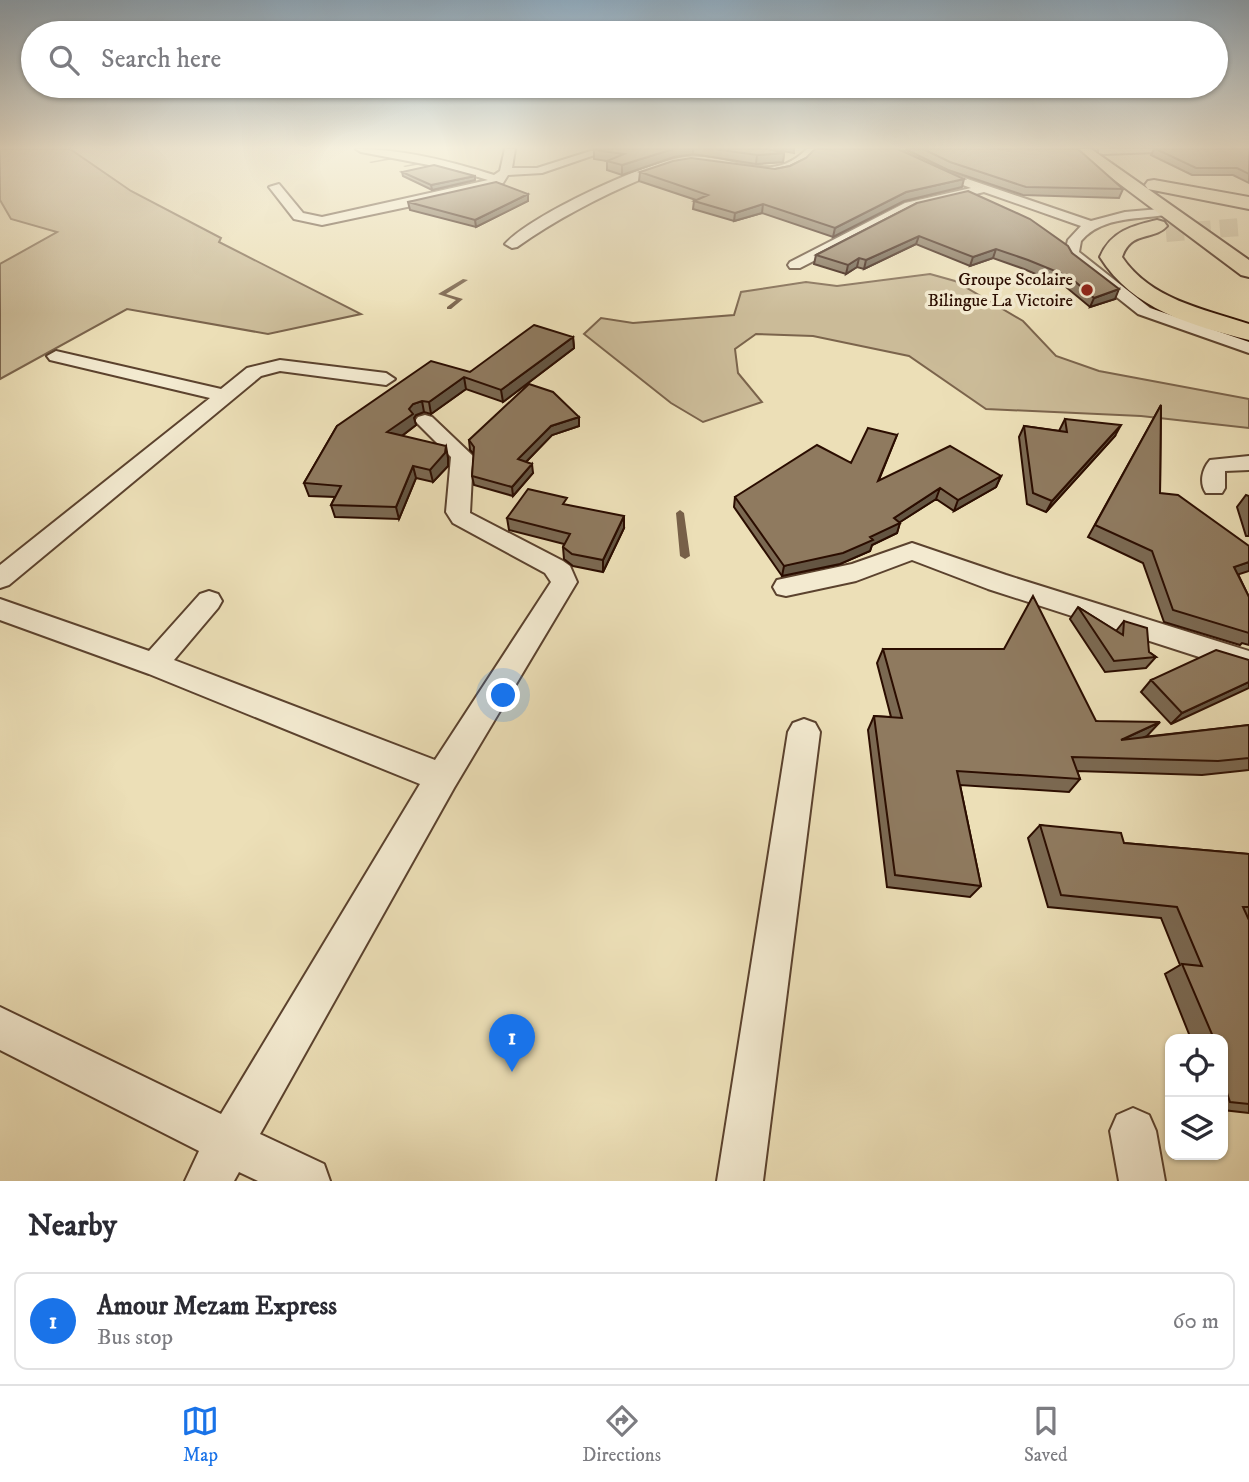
<!DOCTYPE html>
<style>
body{margin:0;font-family:"IM FELL DW Pica",serif;background:#f7f7f7;color:#2b2b33}
.controls{position:absolute;right:21px;bottom:21px;display:grid;overflow:hidden;border-radius:14px;box-shadow:0 2px 5px #0004}
.controls button{width:63px;height:63px;display:grid;place-items:center;padding:0;border:0;border-bottom:2px solid #e1e1e2;background:#fff;color:#2b2b33;font:35px sans-serif}
.you{position:absolute;left:504px;top:696px;width:24px;height:24px;margin:-18px;border:5px solid #fff;border-radius:50%;background:#1a73e8;box-shadow:0 0 0 10px #1a73e833}
.badge{display:grid;place-items:center;width:46px;height:46px;border-radius:50%;background:#1a73e8;color:#fff;font-size:23px;font-weight:700}
.pin{position:absolute;translate:-50% -58px;filter:drop-shadow(0 2px 4px #0008)}
.pin::after{content:'';position:absolute;top:37px;width:24px;height:21px;background:inherit;clip-path:polygon(0 0,100% 0,50% 100%)}
.list{margin:0;padding:0;list-style:none}
h2{display:flex;justify-content:space-between;align-items:center;height:91px;margin:0;padding:0 28px;font-size:30px}
h2 small{font-size:23px;font-weight:400;color:#7c7c81}
.list li{display:grid;grid-template-columns:46px 1fr auto;gap:21px;align-items:center;box-sizing:border-box;height:98px;margin:0 14px 14px;padding:0 14px;border:2px solid #e1e1e2;border-radius:14px}
.list b{display:block;font-size:26px;white-space:nowrap}
.list p{margin:0;font-size:23px;white-space:nowrap;color:#7c7c81}
.list em{font-size:23px;font-style:normal;color:#7c7c81}
.icon{flex:none;width:38px;height:38px;fill:none;stroke:currentColor;stroke-width:2;stroke-linecap:round;stroke-linejoin:round}
.map{position:relative;flex:none;width:1249px;height:1181px;overflow:hidden}
.search{position:absolute;background:#fff;box-shadow:0 2px 5px #0004;left:21px;right:21px;top:21px;height:77px;display:flex;align-items:center;gap:18px;box-sizing:border-box;padding:0 24px;border-radius:38px;color:#7c7c81;font-size:26px}
.sheet{height:203px;background:#fff}
nav{display:flex;justify-content:space-around;align-items:center;box-sizing:border-box;height:98px;border-top:2px solid #e1e1e2;background:#fff;font-size:19px;color:#7c7c81}
nav a{display:grid;justify-items:center;gap:4px}
nav .on{color:#1a73e8}
.map>svg:first-child{display:block}
</style>
<div class="map">
<svg width="1249" height="1181" viewBox="0 0 1249 1181">
<rect width="100%" height="100%" fill="#ecdfb7"/>
<filter id="stains"><feTurbulence type="fractalNoise" baseFrequency=".00286" numOctaves="4"/><feColorMatrix values="0 0 0 0 .2 0 0 0 0 .09 0 0 0 0 .02 0 0 0 .5 -.17"/></filter>
<radialGradient id="worn" r=".72"><stop offset=".6" stop-color="#630" stop-opacity="0"/><stop offset="1" stop-color="#630" stop-opacity=".3"/></radialGradient>
<path fill="#cbbb98" stroke="#7b644c" stroke-width="2" d="M0 149H70L131 191 221 238 219 242 361 314 268 334 127 309 0 379V264L57 232 11 219 0 200Z
M930 274 955 281 1023 321 1056 356 1099 371 1249 399V428L1141 416 986 409 909 356 813 336 756 334 735 349 738 373 762 402 703 422 671 403 584 334 601 318 633 323 734 315 741 292 806 282 837 286Z"/>
<g fill="none" stroke-linecap="round" stroke-linejoin="round">
<path fill="#776049" fill-rule="evenodd" d="M405 155 406 157 371 163 369 162Z
M432 160 433 162 405 167 403 166Z
M463 279 468 280 446 294 463 299 451 309H447V307L456 300 438 294Z
M680 510 684 513 690 556 685 559 680 556 676 513Z"/>
<path stroke="#cfc09c" stroke-width="18" stroke-dasharray="18 9" stroke-linecap="butt" d="M1166 233 1240 227"/>
<g stroke="#5b422e" stroke-width="4">
<path id="minor" d="M356 149C402 149 450 161 494 175L500 171 505 149H515L512 168H537L597 149H612L542 173 508 175 503 183 492 189 322 225 294 219 269 187 279 184 303 213 322 217 488 180 455 170 361 152Z
M807 149H818C779 198 739 160 689 163 673 164 658 172 644 178 599 197 557 219 517 247L512 248 505 244C531 215 647 161 686 157 732 152 768 188 807 149Z
M886 149H899L947 172 1091 221 1125 212 1171 208V214C1141 220 1103 215 1081 241L1079 252 1150 308 1249 342V353L1138 314 1070 260 1065 252 1068 240 1081 226 984 192 914 209 800 268H790L788 265 790 262 905 203 971 188 939 176Z
M1099 149H1162L1157 152 1103 154 1099 153Z
M56 351 221 389 247 368 280 360 386 373 395 379 386 385 280 371 261 376 9 585 0 588V565L210 398 50 360 47 356Z
M425 415 432 417 473 456 470 513 563 561 570 566 577 582 454 788 260 1134 324 1164 330 1181H258L239 1172 234 1181H185L199 1151 0 1050V1007L221 1114 420 784 149 674 0 620V599L149 651 200 594 209 591 218 594 222 601 218 608 174 660 435 760 551 582 545 573 453 523 446 512 451 457 415 421 418 417Z
M1249 456V470L1225 471V488L1222 493H1206C1199 483 1202 469 1210 460Z
M912 543 1006 575 1249 651V673L988 589 912 560 856 581 786 596 777 594 773 587 777 580 852 564Z
M804 719 815 723 820 732 763 1181H717L788 732 793 723Z
M1133 1108 1149 1115 1156 1131 1165 1181H1119L1110 1131 1117 1115Z"/>
</g>
<g stroke="#2b0d00" stroke-width="4">
<path id="trunk" d="M1073 149H1091L1148 189 1145 185 1148 181 1154 180 1249 197V209L1148 189 1249 260V277L1241 275Z
M1157 220 1164 222 1167 226C1154 241 1131 230 1122 257 1150 299 1203 309 1249 324V340C1191 325 1133 310 1100 257 1111 231 1132 226 1157 220Z"/>
</g>
<use href="#minor" fill="#f3ead0" fill-rule="evenodd"/>
<use href="#trunk" fill="#ecdfb7" fill-rule="evenodd"/>
</g>
<path fill="#7b6952" stroke="#2b0d00" stroke-width="2" d="M596 149H768L784 153 783 162 756 164 693 154 674 157 622 175 607 170V161L594 159V150Z
M773 149H794V153Z
M905 149H1000L1123 189 1119 198 1023 195 948 170Z
M1154 149H1249V183L1233 175H1192L1151 155Z
M806 158 962 187 904 201 833 237 762 213 734 221 693 209 694 201 696 200 639 181 640 172 775 169 790 166Z
M402 172 475 180 432 190 403 176Z
M528 194V201L476 227 410 210 408 202Z
M917 203 1072 253 1115 299 1090 307 1066 287 1024 269 993 258 970 266 916 244 864 269 857 267 846 274 814 264 816 255Z
M573 337 574 348 503 402 466 389 431 414 424 412 416 415 414 418 416 425 402 436 448 458V466L433 482 416 478 399 519 335 517 331 505 335 497 309 496 304 483 337 426 470 372Z
M1161 405 1160 493 1238 574 1249 597V645L1242 643 1240 645 1164 622 1143 563 1088 537Z
M579 417V426L552 435 526 462 533 473 513 496 474 485 472 476 474 454 470 450 469 440Z
M1065 419 1115 436 1046 512 1027 504 1019 437 1024 426 1059 431Z
M897 435 879 480 1001 476 996 487 954 511 936 499 900 522 897 533 872 545 870 551 840 564 782 576 734 507 735 497 851 463Z
M1246 495 1249 496V536H1246L1237 507Z
M567 505 624 528 603 572 573 566 564 559 563 547 564 544 509 530 507 518Z
M1078 607 1116 631 1124 621 1149 652 1156 657 1146 668 1105 672 1070 619Z
M883 649 1096 721 1147 736 1143 737 1249 725V770L1202 775 1077 771 1080 779 1069 792 960 785 981 886 970 897 887 887 868 730 874 716 891 717 877 663Z
M1249 660 1171 724 1141 692 1151 680Z
M1040 825 1124 843 1249 854V1113L1223 1110V1039H1191L1165 974 1180 965 1161 918 1048 907 1028 838Z"/>
<path fill="#645542" stroke="#2b0d00" stroke-width="2" d="M673 149H693V154L674 157 622 175V165Z
M784 153 783 162 756 164 757 155Z
M475 176V180L432 190 431 185Z
M964 179 962 187 904 201 833 237 835 228 906 192Z
M528 194V201L476 227 475 220Z
M763 204 762 213 734 221 735 213Z
M919 236 916 244 864 269 866 260Z
M996 249 993 258 970 266 973 257Z
M859 258 857 267 846 274 848 265Z
M1119 289 1115 299 1090 307 1094 298Z
M573 337 574 348 503 402 501 390Z
M464 377 466 389 431 414 429 402Z
M422 401 424 412 416 415 414 418 416 425 391 444 387 432 413 404Z
M579 417V426L552 435 519 469 518 459 551 426Z
M1121 425 1115 436 1046 512 1052 501Z
M446 446 448 458V466L433 482 430 470Z
M532 464 533 473 513 496 512 487Z
M413 466 416 478 399 519 396 507Z
M1001 476 996 487 954 511 958 500Z
M940 488 936 499 897 524 900 523 897 533 872 545 870 551 840 564 782 576 784 566 870 537 894 518Z
M624 516V528L603 572V560Z
M1249 562V571L1224 579 1234 567Z
M1249 682V688L1171 724 1182 713Z
M1160 722 1147 736 1108 753 1121 740Z"/>
<path fill="#8f7a5f" stroke="#2b0d00" stroke-width="2" d="M596 149H673L622 165 607 161 624 154 594 150Z
M715 149H768L784 153 757 155Z
M815 149H898L964 179 906 192 835 228 763 204 735 213 694 201 708 195 640 172 673 161 691 158 775 169 790 166 806 158Z
M923 149H1078L1123 189 1026 187 950 162Z
M1156 149H1249V174L1237 168H1196Z
M434 165 475 176 431 185 402 172Z
M496 182 528 194 475 220 408 202Z
M968 191 1030 219 1068 246 1072 253 1119 289 1094 298 1070 277 1028 260 996 249 973 257 919 236 866 260 859 258 848 265 816 255 917 203Z
M534 325 573 337 501 390 464 377 429 402 422 401 413 404 409 409 413 414 387 432 446 446 445 453 430 470 413 466 396 507 331 505 341 486 304 483 337 426 431 361 470 372Z
M529 384 553 392 579 417 551 426 518 459 532 464 512 487 472 476 474 447 469 440Z
M1161 405 1160 493 1178 495 1249 546V562L1234 567 1249 597V633L1173 610 1152 551 1095 525Z
M1065 419 1121 425 1052 501 1033 493 1024 426 1067 432Z
M868 428 897 435 878 481 950 446 1001 476 958 500 940 488 894 518 900 523 870 537 873 540 843 553 784 566 735 497 817 445 851 463Z
M528 489 567 498 563 504 624 516 603 560 572 554 563 547 570 534 507 518Z
M1033 596 1096 721 1160 722 1121 740 1249 725V758L1218 761 1072 757 1080 779 957 771 981 886 895 875 874 716 902 718 883 649H1004Z
M1078 607 1123 635 1124 621 1147 628 1149 652 1156 657 1114 661Z
M1216 650 1249 660V682L1182 713 1151 680Z
M1040 825 1121 833 1124 843 1249 854V907H1243L1249 920V1104L1230 1102 1223 1081V1039H1214L1182 964 1202 966 1177 907 1061 895Z"/>
<linearGradient id="sky" x2="0" y2="1"><stop stop-color="#8fa9bc"/><stop offset="0.47" stop-color="#f6f1df"/><stop offset="1" stop-color="#f6f1df" stop-opacity="0"/></linearGradient>
<rect width="1249" height="314" fill="url(#sky)"/>
<circle fill="#8f2418" stroke="#f3ead0" stroke-width="2.5" cx="1087" cy="290" r="7"/>
<g text-anchor="middle" dominant-baseline="central" stroke-width="7" stroke-linejoin="round" paint-order="stroke">
<g font-size="18" fill="#2b0d00" stroke="#f3ead0" text-anchor="end">
<text x="1073" y="280">Groupe Scolaire<tspan x="1073" dy="21">Bilingue La Victoire</tspan></text>
</g>
</g>
<rect width="100%" height="100%" filter="url(#stains)"/>
<rect width="100%" height="100%" fill="url(#worn)"/>
</svg>
<div class="controls">
<button><svg class="icon" aria-label="locate" viewBox="0 0 24 24"><circle cx="12" cy="12" r="6"/><path d="M12 2v4M12 18v4M2 12h4M18 12h4"/></svg></button>
<button><svg class="icon" aria-label="layers" viewBox="0 0 24 24"><path d="M12 4l9 5-9 5-9-5zM3 14l9 5 9-5"/></svg></button>
</div>
<div class="you"></div>
<div class="pin badge" style="left:512px;top:1072px">1</div>
<div class="search"><svg class="icon" aria-label="search" viewBox="0 0 24 24"><circle cx="10" cy="10" r="6"/><path d="M15 15l6 6"/></svg>Search here</div>
</div>
<section class="sheet">
<h2>Nearby<small></small></h2>
<ul class="list">
<li><span class="badge">1</span><div><b>Amour Mezam Express</b><p>Bus stop</p></div><em>60 m</em></li>
</ul>
</section>
<nav>
<a class="on"><svg class="icon" aria-label="map" viewBox="0 0 24 24"><path d="M3 6l6-2 6 2 6-2v14l-6 2-6-2-6 2zM9 4v14M15 6v14"/></svg>Map</a>
<a><svg class="icon" aria-label="directions" viewBox="0 0 24 24"><path d="M12 3l9 9-9 9-9-9zM9 14v-3h6M13 9l2 2-2 2"/></svg>Directions</a>
<a><svg class="icon" aria-label="saved" viewBox="0 0 24 24"><path d="M7 4h10v16l-5-4-5 4z"/></svg>Saved</a>
</nav>
